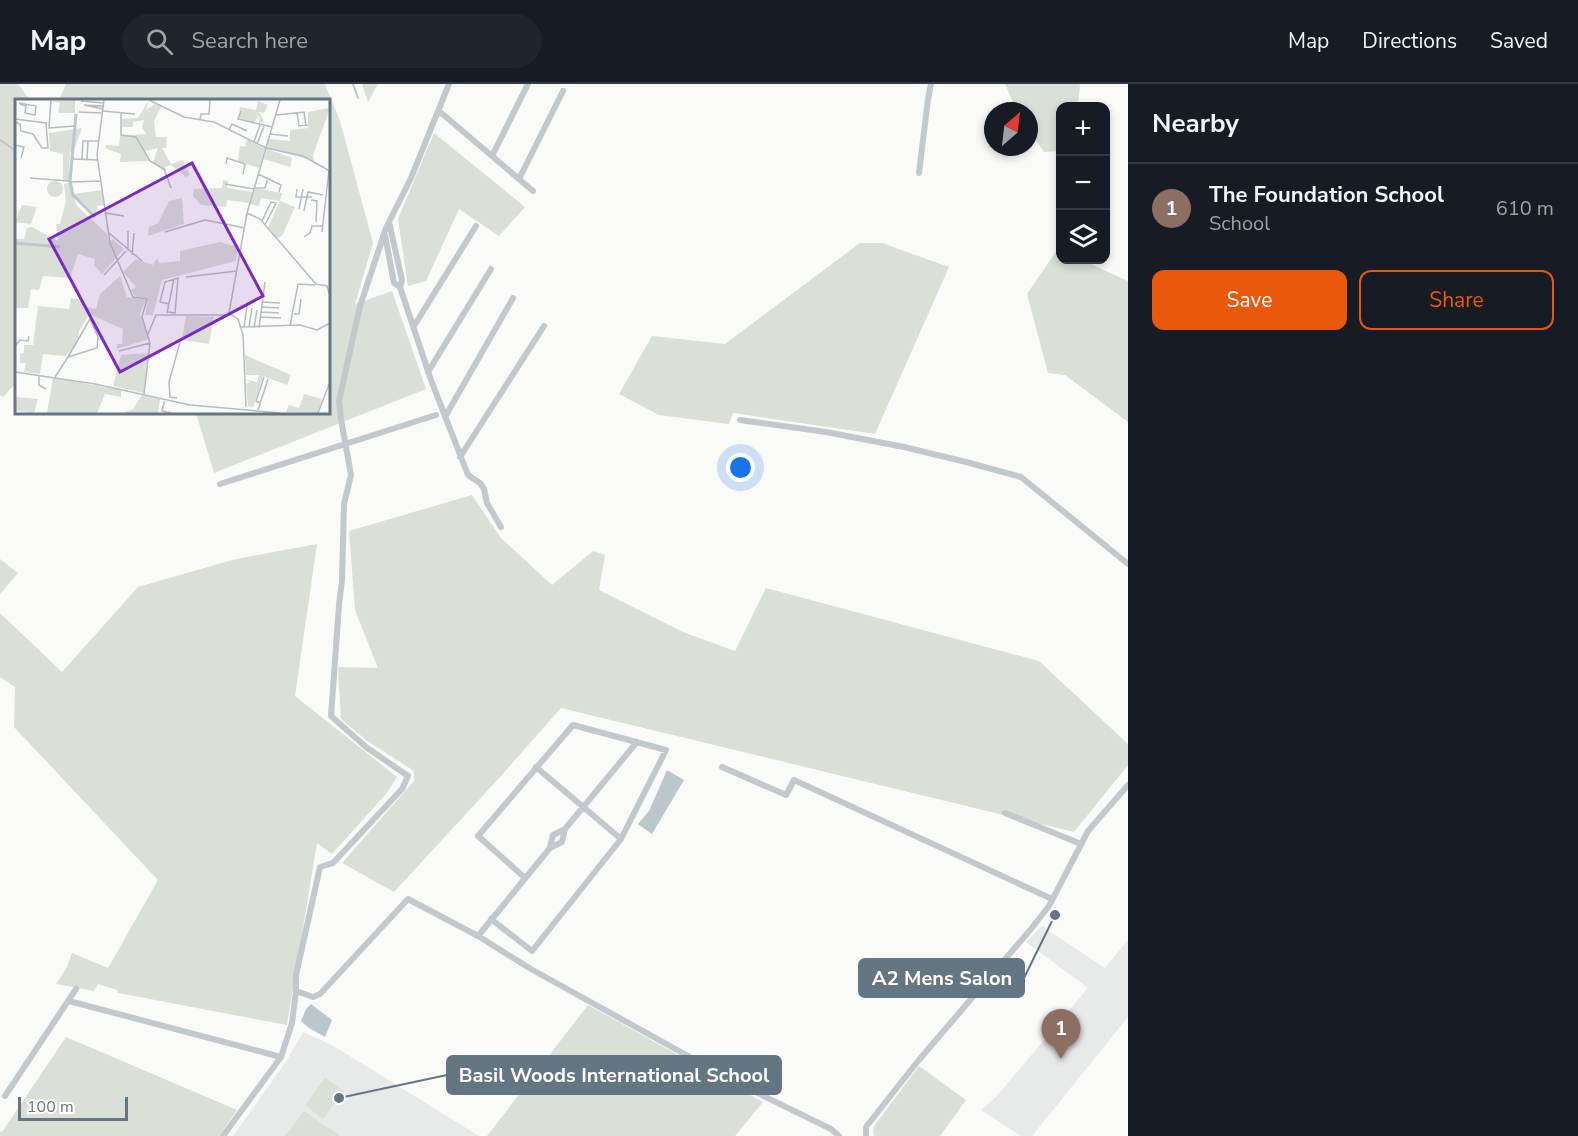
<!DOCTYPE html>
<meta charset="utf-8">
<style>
body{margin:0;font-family:"Nunito Sans",sans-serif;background:#20242c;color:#f1f3f6}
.controls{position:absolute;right:18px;top:18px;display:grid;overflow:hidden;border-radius:12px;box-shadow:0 3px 9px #0003}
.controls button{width:54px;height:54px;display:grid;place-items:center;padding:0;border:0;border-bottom:2px solid #363941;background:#171b24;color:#f1f3f6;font:30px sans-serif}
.compass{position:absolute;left:984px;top:18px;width:54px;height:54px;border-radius:50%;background:#171b24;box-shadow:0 3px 9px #0003;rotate:28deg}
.scale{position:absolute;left:18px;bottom:15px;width:110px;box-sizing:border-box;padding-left:6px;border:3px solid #657683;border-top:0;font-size:16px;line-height:21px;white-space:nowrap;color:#657683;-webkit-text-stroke:4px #fff;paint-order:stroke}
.you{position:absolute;left:741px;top:384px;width:21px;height:21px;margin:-15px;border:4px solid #fff;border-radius:50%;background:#1a73e8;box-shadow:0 0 0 9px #1a73e833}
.badge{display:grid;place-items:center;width:39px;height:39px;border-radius:50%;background:#ea580c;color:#fff;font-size:20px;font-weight:700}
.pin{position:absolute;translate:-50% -50px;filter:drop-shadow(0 2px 3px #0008)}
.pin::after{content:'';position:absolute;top:32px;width:21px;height:18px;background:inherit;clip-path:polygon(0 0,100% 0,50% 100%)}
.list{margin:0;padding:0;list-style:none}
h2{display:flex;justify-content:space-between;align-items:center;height:78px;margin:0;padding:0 24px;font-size:26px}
h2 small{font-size:20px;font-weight:400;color:#9ea1a6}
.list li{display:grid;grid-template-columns:39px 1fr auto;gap:18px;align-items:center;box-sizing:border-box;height:90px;padding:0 24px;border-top:2px solid #363941}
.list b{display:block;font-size:22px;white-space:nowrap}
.list p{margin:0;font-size:20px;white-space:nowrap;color:#9ea1a6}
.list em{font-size:20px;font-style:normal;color:#9ea1a6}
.actions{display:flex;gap:12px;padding:18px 24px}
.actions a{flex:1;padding:14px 0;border:2px solid #ea580c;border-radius:12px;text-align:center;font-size:21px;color:#ea580c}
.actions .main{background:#ea580c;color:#fff}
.icon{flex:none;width:33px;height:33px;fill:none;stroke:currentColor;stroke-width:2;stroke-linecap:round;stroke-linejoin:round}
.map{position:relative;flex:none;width:1128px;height:1052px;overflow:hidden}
header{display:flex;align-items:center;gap:36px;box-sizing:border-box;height:84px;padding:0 30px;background:#171b24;border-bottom:2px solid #363941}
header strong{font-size:28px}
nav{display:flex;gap:33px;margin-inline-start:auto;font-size:21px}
.search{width:420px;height:54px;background:#20242c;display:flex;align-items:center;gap:15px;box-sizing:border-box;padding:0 21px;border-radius:33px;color:#9ea1a6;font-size:22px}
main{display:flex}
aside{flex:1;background:#171b24}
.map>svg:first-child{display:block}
</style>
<header>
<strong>Map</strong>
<div class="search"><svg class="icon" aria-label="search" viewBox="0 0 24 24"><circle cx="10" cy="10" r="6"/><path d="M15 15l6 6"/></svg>Search here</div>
<nav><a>Map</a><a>Directions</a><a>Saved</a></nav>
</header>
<main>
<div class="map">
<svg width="1128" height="1052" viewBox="0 0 1128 1052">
<rect width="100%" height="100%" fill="#fafaf8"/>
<path fill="#e8e9e9" d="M1042 842 1105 884 1128 856V933L1032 1052H1021L981 1026 996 1013 1088 904 1026 858Z
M303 948 332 961 479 1052H233L287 976Z"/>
<path fill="#dadfd7" d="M0 0H18L30 16H16V299L3 313 0 311Z
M66 0H325L340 37 373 159 355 220 392 207 426 305 214 389 196 329 328 328V16H59Z
M362 0H378L368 18Z
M1005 0H1080L1078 22H1060V67L1044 68 1029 46V27H1017Z
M434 49 525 123 499 152 459 125 426 197 408 202 398 135Z
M860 159H882L949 183 875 350 733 329 729 340 659 331 619 310 652 252 725 260Z
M1057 166 1060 167V176H1082L1128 197V338L1065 291 1048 289 1027 210Z
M472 411 501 454 552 501 593 467 605 471 599 506 683 548 735 567 766 504 1039 577 1128 660V681L1074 748 561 624 500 693 394 808 342 779 414 697V687L366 656 341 635 338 583 378 584 355 526 349 447Z
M317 460 295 612 397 693 386 710 332 770 317 759 287 941 118 909 117 906 98 900 94 907 56 900 67 883 72 869 108 884 158 796 14 643 15 603 0 593V529L62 588 138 503 236 475Z
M0 475 18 489 0 510Z
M588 921 763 1018 735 1052H487Z
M66 953 237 1026 219 1052H0V1047L2 1048Z
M919 982 966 1016 940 1052H875L873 1049 874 1042Z
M325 994 344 1007 323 1035 305 1021Z
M304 1027 339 1051V1052H285Z"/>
<path fill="#bbc7cb" d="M667 686 684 696 652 750 638 740 649 727Z
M311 920 332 936 325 953 309 944 301 937 306 925Z"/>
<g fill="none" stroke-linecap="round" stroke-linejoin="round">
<path stroke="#bbc7cb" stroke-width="2" d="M353 0 358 14
M0 56 16 67"/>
<path stroke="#c3c8cc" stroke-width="6" d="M439 27 533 107
M492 72 528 0
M919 89 928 15 931 0
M519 95 563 7
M389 138 402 196 400 203 431 296 468 391 480 399 484 405 487 419 501 443
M385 151 394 199 400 203
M414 242 476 142
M428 288 491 185
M445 333 513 214
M740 336 826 348 904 363 966 378 1021 393 1128 480
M460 373 544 242
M220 400 436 331
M536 683 621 755
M722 683 786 711 794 696 1052 815
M1005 729 1081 760
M550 763 553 751 565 745
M491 835 532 867 621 755 666 666 573 641 478 752 525 794
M478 852 550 764 562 758 565 745 637 658
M296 907 313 913 320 910 408 815 478 852 531 885 735 998 831 1045 839 1052
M69 917 281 973
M5 1012 76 905
M223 1052 281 973 292 939 296 907V891L320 783 333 779 402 705 408 692 366 663 331 632 339 521 342 496 344 420 351 391 341 335 339 317 360 222 386 144 411 94 449 0
M866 1052V1043L918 977 1031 845 1049 822 1088 747 1128 701"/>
</g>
<g transform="translate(15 15)">
<rect width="315" height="315" fill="#fafaf8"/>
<path d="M60 1V14H43L45 4 36 2ZM134 1 131 11 140 5 146 8 139 22 141 38H152L151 49H147L156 65 168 61 175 76 171 78 156 66 150 68 152 74 138 64 143 49 130 52 135 62 105 63 106 55 90 49 91 46 104 47 105 37 131 35 127 28 129 21 118 23V28H107V20L123 19ZM243 2 253 6 249 14 244 13 249 22 244 25V17L241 24 243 17 239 24 224 19 225 8 241 11ZM315 9 298 56 299 62 252 49 254 40 275 42V31L293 29V13ZM67 29 58 54 55 52 54 80 48 82V55L35 52 34 34ZM232 40 250 50 244 69 223 62 225 47 230 48ZM252 50 277 59 275 68 249 60ZM208 81 213 82 212 89 238 93 234 104 212 101 211 108 186 106 178 97 179 90 207 89ZM32 90a8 8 0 1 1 16 0a8 8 0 1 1-16 0ZM54 84 62 107 92 135 94 143 98 140 109 150 87 175 79 166 80 160 63 155 55 179 28 177 24 191 16 190 13 209H0V140H9L12 129 17 128 43 142 41 125H45L51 102 49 85ZM240 89 267 94 265 102 280 108 267 137 262 139 253 128 265 102 246 99 244 107 235 105ZM87 91 90 106 82 107V117L58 95ZM167 99 169 125 133 137 134 128 143 124 154 102ZM7 106 22 108 16 125 0 123ZM205 143 223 148 221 162 147 181 138 216H130L133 200 120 197 116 191 121 188 108 173 121 160 138 166 142 159 144 164 165 162V152ZM105 177 112 198 131 201 125 215 134 240 102 250V245H107L108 230 74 215 64 232 62 245 50 257 28 255 25 275 9 273 11 264H5V255L9 254V246H18L23 207 54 210 56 199 69 201 68 207 81 210 85 195ZM171 217 199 218 194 245 167 241ZM133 254 129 294 98 287 106 256ZM230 256 276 276 272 286 248 277 238 308 233 307 231 285 235 283 231 281 242 283 244 276H231ZM38 279 106 291V298L90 295 82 314H32ZM289 295 307 300 303 314 271 313 274 306 284 309ZM127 296 145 300 143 314H108L118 310ZM0 298 23 300 19 314 0 312Z" fill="#dadfd7"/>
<path fill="none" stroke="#bbc7cb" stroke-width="3" d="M61 15 55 82 58 96 80 118M0 144 45 148"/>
<path fill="none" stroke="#b5bdc2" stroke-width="1.5" d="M36 1 34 29 60 27M89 1 82 56 95 144 118 198 132 200 127 218 135 244 129 295M134 1 169 18 199 23 251 49 288 57 315 72M265 1 232 114 245 120 301 185 312 187 315 197M66 2 88 4M4 4 21 7 20 16 10 14 11 7 5 5M69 6 88 10M69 6 88 7M88 12 120 15M226 12 223 20 257 28M64 13 87 14M106 14V36L121 38 135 62 149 70 156 89M282 14 284 27 293 26M261 16 289 13 291 27M0 20 31 24 33 49H27L18 35M185 20 186 15H194L195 1M0 23 5 25 6 32 18 35M214 31 217 25 232 32M255 35 273 37M239 43 245 26M242 45 249 27M0 46 9 48 6 59M58 60 83 61M67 60 68 42H84M72 60 73 42M211 65 212 59 230 65 228 75M243 75 266 86 264 93M15 79 54 82M56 83 86 82M210 85 239 90M239 89H250L253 79M282 90 281 98H297M296 101 302 102 301 123M284 110 288 90M289 112 293 93 308 96M91 114 109 117M247 122 256 103 261 104 250 126M150 133 190 121 230 129M307 133 314 71M94 134 127 162M289 138 295 134 297 127H307M113 152V132M117 156 119 134M89 176 111 152M171 178 222 172M247 203 265 204M246 208 264 209M153 213 160 214 163 179 150 183 145 203 154 205M246 213 264 214M152 214 159 180M279 215H284L286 200M245 218 266 219M275 227 283 185 300 186M226 228 285 226 302 231 315 224M229 228 232 207M234 228 237 209M239 229 242 211M244 229 250 183M133 235 141 216H216M0 247 5 241 13 242 14 237M104 252 135 244M0 273 80 285 175 306 265 314M24 276V286L31 290M40 278 53 258 82 249 83 238 75 220 53 258M162 299 155 298 154 283 165 243M150 300 147 312 157 314M245 304 241 302 249 278M231 308 228 236 223 220 214 214 232 114M243 311 253 280M303 314 315 283"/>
<path fill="#7b2cbf" fill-opacity="0.15" stroke="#7b2cbf" stroke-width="3" d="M177 64 248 197 105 273 34 140Z"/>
<rect width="315" height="315" fill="none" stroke="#657683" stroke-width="3"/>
</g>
<path fill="none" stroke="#657683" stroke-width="2" d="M1055 831L1024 894M339 1014L447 991"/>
<g fill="#657683" stroke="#fff" stroke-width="2">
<circle cx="1055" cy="831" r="6"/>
<circle cx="339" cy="1014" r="6"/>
</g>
<g fill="#657683" stroke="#657683" stroke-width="2">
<rect x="859" y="875" width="165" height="38" rx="6"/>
<rect x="447" y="972" width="334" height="38" rx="6"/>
</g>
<g font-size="20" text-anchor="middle" font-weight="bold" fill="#fff">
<text x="942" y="901">A2 Mens Salon</text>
<text x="614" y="998">Basil Woods International School</text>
</g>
</svg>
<div class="controls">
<button>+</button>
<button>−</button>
<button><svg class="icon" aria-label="layers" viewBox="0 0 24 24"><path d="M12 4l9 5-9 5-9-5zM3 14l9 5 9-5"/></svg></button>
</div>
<svg class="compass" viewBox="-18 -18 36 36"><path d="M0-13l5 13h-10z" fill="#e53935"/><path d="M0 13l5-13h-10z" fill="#9ea1a6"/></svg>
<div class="scale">100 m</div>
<div class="you"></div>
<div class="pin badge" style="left:1061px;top:975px;background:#8d6e63">1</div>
</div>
<aside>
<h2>Nearby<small></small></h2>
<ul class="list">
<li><span class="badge" style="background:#8d6e63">1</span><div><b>The Foundation School</b><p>School</p></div><em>610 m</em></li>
</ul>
<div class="actions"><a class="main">Save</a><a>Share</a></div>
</aside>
</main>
